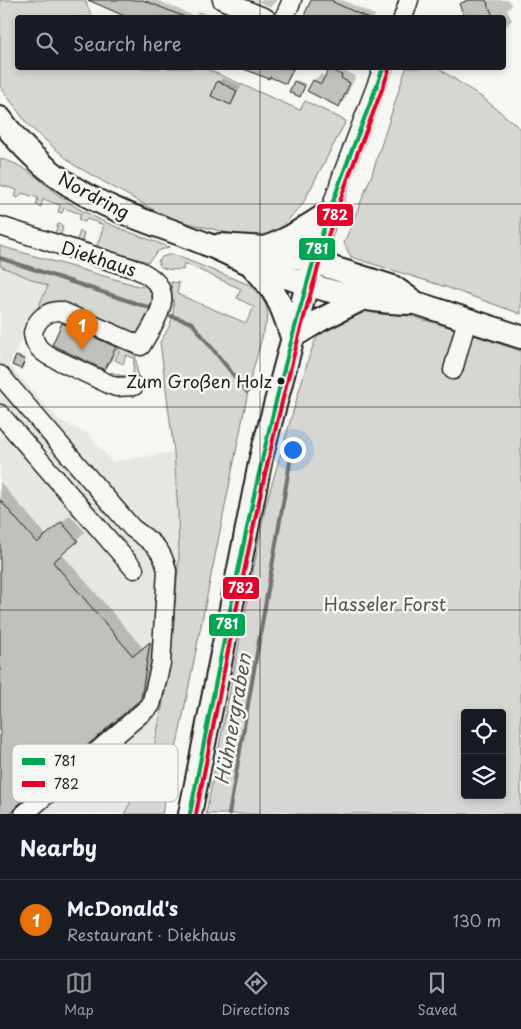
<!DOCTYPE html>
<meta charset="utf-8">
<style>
body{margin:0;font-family:"Playpen Sans",sans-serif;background:#20242c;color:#f1f3f6}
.controls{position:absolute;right:15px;bottom:15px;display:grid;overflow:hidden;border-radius:5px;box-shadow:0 2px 8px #0003}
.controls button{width:45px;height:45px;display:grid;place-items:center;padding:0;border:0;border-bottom:1px solid #363941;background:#171b24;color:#f1f3f6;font:25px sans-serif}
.you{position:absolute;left:292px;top:449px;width:18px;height:18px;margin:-12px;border:4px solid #fff;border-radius:50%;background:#1a73e8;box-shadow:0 0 0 8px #1a73e833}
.badge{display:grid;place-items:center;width:32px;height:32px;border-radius:50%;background:#919294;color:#fff;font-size:16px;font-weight:700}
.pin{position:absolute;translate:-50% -41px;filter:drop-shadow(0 1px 2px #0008)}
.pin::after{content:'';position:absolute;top:26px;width:18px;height:15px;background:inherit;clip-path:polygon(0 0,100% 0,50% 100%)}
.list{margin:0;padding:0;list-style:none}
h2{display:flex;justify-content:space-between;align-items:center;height:65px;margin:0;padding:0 20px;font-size:21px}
h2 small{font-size:16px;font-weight:400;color:#9ea1a6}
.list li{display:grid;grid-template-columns:32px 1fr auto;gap:15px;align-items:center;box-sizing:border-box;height:80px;padding:0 20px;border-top:1px solid #363941}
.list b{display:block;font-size:19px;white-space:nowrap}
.list p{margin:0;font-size:16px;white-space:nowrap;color:#9ea1a6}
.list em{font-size:16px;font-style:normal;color:#9ea1a6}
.icon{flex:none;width:28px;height:28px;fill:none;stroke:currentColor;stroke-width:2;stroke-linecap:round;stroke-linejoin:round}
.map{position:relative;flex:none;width:521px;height:814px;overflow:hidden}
.search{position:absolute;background:#171b24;box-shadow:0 2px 8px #0003;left:15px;right:15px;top:15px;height:55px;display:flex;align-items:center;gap:12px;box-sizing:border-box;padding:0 18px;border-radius:5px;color:#9ea1a6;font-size:19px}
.sheet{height:145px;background:#171b24}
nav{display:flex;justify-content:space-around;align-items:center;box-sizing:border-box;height:70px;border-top:1px solid #363941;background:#171b24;font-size:14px;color:#9ea1a6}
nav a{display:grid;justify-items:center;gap:2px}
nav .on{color:#919294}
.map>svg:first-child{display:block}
</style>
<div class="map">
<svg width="521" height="814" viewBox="0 0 521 814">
<rect width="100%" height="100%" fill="#f6f6f2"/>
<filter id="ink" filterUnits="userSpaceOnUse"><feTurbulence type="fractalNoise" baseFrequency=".02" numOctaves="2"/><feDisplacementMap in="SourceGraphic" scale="10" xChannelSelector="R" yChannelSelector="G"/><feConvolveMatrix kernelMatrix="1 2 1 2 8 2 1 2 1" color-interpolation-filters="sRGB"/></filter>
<g filter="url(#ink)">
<path fill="#e6e6e2" d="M0 266 49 286 9 365 60 421 88 434 112 462 174 452 178 512 179 557 169 673 150 768 124 814H0Z"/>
<path fill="#d6d6d2" stroke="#797977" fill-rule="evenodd" d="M0 0H85L92 17 18 18V68H204L300 110 305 101 346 121 302 205 280 229 283 236 256 240 168 218 74 165 28 125 0 86Z
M406 68H438L483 98 521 129V314L440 285 351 257 344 243 371 177Z
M0 159C28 164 47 189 71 204 101 223 135 234 169 247L158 251 148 262 45 232V230L55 233 58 224 63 226 61 235 77 240 80 231 84 233 82 241 97 246 104 225 87 219 85 222 79 220 81 214 64 208 62 213 58 212 60 205 43 199 41 207 36 205 38 198 22 193 18 198 15 197 17 190 0 185Z
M0 246 142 287 146 284C160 301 147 317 139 334L68 303 36 312 48 286 0 266Z
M172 254 250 285 262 298 266 305 268 316 251 377 178 740 162 814H124L150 768 169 673 179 557 178 512 174 452 160 342C177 317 174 310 171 282L179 283 177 294 246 323 254 307 237 298 241 289 184 263 183 270C174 269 160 272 158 261L162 257Z
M364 308C418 314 469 334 521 351V814H206L266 504 309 357 315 341 323 329ZM465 713H502V795H465Z
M117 344 135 351 138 378 123 379 110 374 111 372 122 376 133 375 134 358 126 355 123 364 115 360 120 349 116 347Z"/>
<path fill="#0003" d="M103 0H157L194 16 199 11 215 18H133Z
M254 0H278L271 7Z
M313 0H342L375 15 374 18H308Z
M465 0H509L512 5 507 10 512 20 504 28V18H466L461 4Z
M225 10 233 13 231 18H219Z
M253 68H295L290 78 286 82 271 76 251 70Z
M332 68H346L348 69 346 72 356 76 345 99 338 105 309 91 314 80 321 74 326 77Z
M223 78 241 86 235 99 230 103 218 82Z
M297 80 306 84 301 94 291 92Z
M72 315 124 338 113 360 105 369 63 324Z
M19 355 26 358 21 368 13 365Z
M0 482 46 535 70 515 85 532 61 553 143 648 158 636 150 689 21 801 9 814H0Z"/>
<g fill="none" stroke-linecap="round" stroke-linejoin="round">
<path stroke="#727271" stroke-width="4" d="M0 258 150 308
M171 316 192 323 247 392
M229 814 292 451"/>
</g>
<path fill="#c0c0bd" stroke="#1c1c1c" d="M88 0H143L185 17 129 18Z
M311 0H333V2L368 18H303Z
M468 0H486L494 18H465L459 4Z
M241 68H293L286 84 270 77 269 79Z
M329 69 342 75 341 78 350 83 339 107 307 91 313 80 321 84Z
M217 81 237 91 231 105 211 96Z
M294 81 305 86 300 97 289 92Z
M62 323 116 347 105 370 52 345Z
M16 356 25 360 21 369 12 365Z
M0 500 37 543 61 522 78 541 53 562 133 656 150 642 141 699 17 806 11 814H0Z"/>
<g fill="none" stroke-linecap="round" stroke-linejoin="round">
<g stroke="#1c1c1c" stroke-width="21">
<path id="minor" d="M222 0 266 18
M284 18 292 0
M403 18 409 0
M0 226 138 270C180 289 158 316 141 346L61 311C47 310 36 320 33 333 34 344 39 350 49 356L111 385 116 387 134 386
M313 262 343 173 383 68
M453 370 467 320
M0 375 132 528C151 542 162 547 167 571L161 663 151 705 24 814
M0 414 134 569"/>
</g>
<g stroke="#1c1c1c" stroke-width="26">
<path id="major" d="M0 118C20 146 46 170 74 188 115 213 162 226 206 244 222 250 236 258 251 264 303 284 360 304 416 303
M220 245 266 248 349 273 393 287 416 303 521 337
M266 248 290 237 330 212
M252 266C277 292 281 303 292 337
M292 337 320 320 364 298
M190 814 261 458 313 262"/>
</g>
<use href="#minor" stroke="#f6f6f2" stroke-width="18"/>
<use href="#major" stroke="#f6f6f2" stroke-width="22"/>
<g stroke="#f6f6f2" stroke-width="8">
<path id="bus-1" d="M190 814C225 636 257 458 307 284 319 240 334 197 350 155 361 126 373 98 383 68"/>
</g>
<g stroke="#f6f6f2" stroke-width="8">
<path id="bus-2" d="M196 814C231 637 263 459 313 285 325 242 340 199 356 157 367 128 379 99 389 70"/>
</g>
<use href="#bus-1" stroke="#00a651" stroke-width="4"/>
<use href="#bus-2" stroke="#e4002b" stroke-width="4"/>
</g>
</g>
<path fill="none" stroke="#1c1c1c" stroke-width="1" stroke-opacity="0.55" d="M260 0V18M260 68V814M0 204H521M0 407H521M0 610H521"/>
<circle fill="#1c1c1c" stroke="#f6f6f2" stroke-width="2" cx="281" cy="381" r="4.5"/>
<g text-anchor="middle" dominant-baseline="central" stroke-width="5" stroke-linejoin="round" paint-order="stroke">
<g font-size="17" fill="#1c1c1c" stroke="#f6f6f2" text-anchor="end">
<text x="272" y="381">Zum Großen Holz</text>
</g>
<g font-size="18" fill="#1c1c1c" stroke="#f6f6f2">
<text transform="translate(94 195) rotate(28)">Nordring</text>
<text transform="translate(99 258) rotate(18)">Diekhaus</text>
</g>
<g font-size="18" fill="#545453" stroke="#f6f6f2">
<text x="385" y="603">Hasseler Forst</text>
</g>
<g font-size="19" font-style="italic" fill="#565654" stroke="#f6f6f2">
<text transform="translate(232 719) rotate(-80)">Hühnergraben</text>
</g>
</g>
<rect x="12" y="744" width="166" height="58" rx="8" fill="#f6f6f2" stroke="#b5b5b2" stroke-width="1"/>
<rect x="22" y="758" width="23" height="7" fill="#00a651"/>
<rect x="22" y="781" width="23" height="6" fill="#e4002b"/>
<g font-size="14" fill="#1c1c1c">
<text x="54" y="766">781</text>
<text x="54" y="789">782</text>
</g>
<g stroke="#f6f6f2" stroke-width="2">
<rect x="316" y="203" width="38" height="24" rx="5" fill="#e4002b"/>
<rect x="298" y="237" width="38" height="24" rx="5" fill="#00a651"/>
<rect x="222" y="576" width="38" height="24" rx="5" fill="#e4002b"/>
<rect x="208" y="613" width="38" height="24" rx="5" fill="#00a651"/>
</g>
<g font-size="14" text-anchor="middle" font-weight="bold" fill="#fff">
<text x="335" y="220">782</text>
<text x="317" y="254">781</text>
<text x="241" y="593">782</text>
<text x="227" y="629">781</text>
</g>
</svg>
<div class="controls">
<button><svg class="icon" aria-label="locate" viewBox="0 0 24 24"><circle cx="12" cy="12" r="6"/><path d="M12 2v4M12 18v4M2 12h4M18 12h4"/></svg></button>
<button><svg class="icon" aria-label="layers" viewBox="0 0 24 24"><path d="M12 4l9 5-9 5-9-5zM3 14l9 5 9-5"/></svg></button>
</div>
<div class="you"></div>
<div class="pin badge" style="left:82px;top:350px;background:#e8710a">1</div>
<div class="search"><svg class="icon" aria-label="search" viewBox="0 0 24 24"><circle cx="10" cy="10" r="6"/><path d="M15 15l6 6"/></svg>Search here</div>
</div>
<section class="sheet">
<h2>Nearby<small></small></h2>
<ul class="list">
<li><span class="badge" style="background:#e8710a">1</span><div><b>McDonald's</b><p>Restaurant · Diekhaus</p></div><em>130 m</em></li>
</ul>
</section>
<nav>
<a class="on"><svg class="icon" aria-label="map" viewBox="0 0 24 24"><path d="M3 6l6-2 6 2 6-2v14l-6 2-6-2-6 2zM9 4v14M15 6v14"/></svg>Map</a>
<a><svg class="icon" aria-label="directions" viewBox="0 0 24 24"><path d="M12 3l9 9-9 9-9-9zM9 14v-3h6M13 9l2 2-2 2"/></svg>Directions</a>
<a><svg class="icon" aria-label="saved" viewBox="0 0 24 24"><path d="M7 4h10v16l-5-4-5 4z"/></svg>Saved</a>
</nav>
